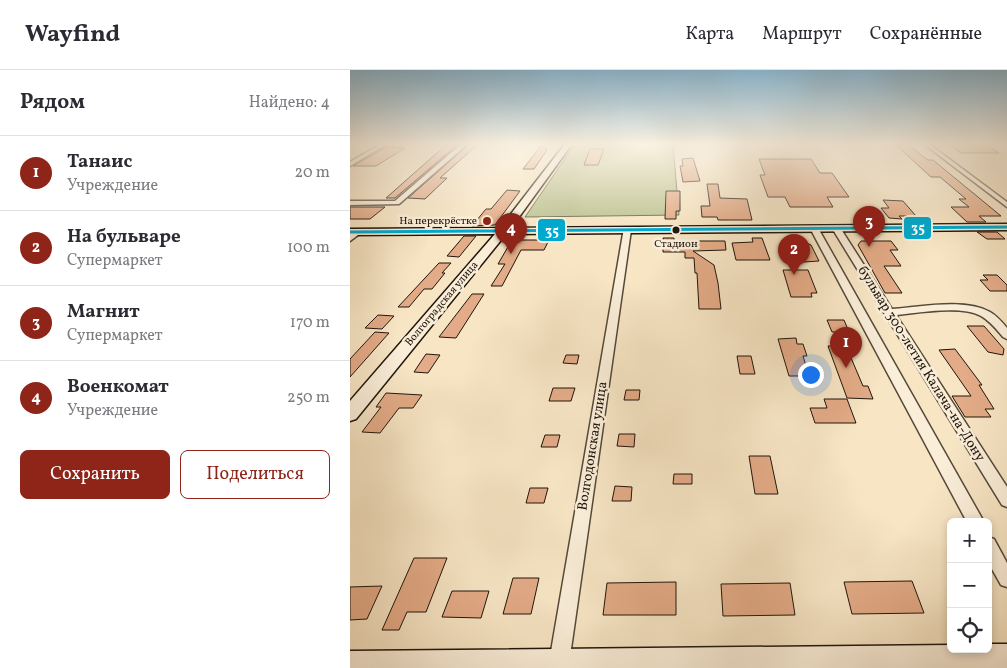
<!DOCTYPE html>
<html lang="ru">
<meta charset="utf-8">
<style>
body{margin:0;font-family:Vollkorn,serif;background:#f2f2f3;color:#2b2b33}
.controls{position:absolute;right:15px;bottom:15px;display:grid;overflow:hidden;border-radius:8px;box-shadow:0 2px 8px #0003}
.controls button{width:45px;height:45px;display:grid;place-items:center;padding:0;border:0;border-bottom:1px solid #e1e1e2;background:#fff;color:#2b2b33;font:25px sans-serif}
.you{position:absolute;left:460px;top:304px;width:18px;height:18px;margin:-12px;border:4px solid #fff;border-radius:50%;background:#1a73e8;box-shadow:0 0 0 8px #1a73e833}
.badge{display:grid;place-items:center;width:32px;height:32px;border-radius:50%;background:#8f2418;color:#fff;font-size:16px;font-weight:700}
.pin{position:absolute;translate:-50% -41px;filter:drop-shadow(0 1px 2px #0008)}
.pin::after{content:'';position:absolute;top:26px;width:18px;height:15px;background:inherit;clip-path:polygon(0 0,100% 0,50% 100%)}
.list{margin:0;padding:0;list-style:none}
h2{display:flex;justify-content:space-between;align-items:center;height:65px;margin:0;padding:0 20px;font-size:21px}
h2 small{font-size:16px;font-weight:400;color:#7c7c81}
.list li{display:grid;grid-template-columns:32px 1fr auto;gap:15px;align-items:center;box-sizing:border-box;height:75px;padding:0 20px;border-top:1px solid #e1e1e2}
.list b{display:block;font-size:19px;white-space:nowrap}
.list p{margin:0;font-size:16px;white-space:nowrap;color:#7c7c81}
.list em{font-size:16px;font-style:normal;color:#7c7c81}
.actions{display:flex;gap:10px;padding:15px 20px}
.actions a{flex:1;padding:11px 0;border:1px solid #8f2418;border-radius:8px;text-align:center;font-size:18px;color:#8f2418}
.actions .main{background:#8f2418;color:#fff}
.icon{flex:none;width:28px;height:28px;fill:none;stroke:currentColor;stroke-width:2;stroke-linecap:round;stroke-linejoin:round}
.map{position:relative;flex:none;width:657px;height:598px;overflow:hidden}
header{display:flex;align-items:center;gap:30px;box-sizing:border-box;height:70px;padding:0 25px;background:#fff;border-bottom:1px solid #e1e1e2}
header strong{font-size:24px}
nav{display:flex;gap:28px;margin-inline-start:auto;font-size:18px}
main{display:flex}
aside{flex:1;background:#fff}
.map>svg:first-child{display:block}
</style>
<header>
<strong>Wayfind</strong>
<nav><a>Карта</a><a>Маршрут</a><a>Сохранённые</a></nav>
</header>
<main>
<aside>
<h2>Рядом<small>Найдено: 4</small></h2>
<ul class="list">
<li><span class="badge">1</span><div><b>Танаис</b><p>Учреждение</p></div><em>20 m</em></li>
<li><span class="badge">2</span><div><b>На бульваре</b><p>Супермаркет</p></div><em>100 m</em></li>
<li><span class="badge">3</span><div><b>Магнит</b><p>Супермаркет</p></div><em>170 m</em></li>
<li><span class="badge">4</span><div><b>Военкомат</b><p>Учреждение</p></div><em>250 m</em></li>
</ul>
<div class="actions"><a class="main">Сохранить</a><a>Поделиться</a></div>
</aside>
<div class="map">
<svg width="657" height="598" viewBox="0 0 657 598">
<rect width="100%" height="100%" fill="#f7e5c4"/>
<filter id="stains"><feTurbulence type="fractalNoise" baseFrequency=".004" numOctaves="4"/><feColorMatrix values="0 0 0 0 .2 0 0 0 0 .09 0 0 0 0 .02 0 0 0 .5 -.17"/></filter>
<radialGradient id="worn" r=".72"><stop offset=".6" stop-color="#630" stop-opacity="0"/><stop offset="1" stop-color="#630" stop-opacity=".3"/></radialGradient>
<path fill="#bec494" stroke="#6e6c50" d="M225 74H323L329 145 175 147Z"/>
<path fill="#e3ab87" stroke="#1f150c" d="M545 74H557L578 90H583L651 146H629L636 152H617L601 137H619L609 129H616L590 107H581Z
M635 74 649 83H611L600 75Z
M96 75H107L45 128H36Z
M117 75H127L90 108H97L75 129 58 128 116 77Z
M191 76 197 80 184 99H173Z
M36 77 55 78 26 96H3Z
M240 79H254L248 95H234Z
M343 88 350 111 333 112 330 96H333L332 89Z
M409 89H461L470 103H482L499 127H477L483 137H440L435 127H418L410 105H415Z
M357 114H368L370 128 397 129 402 150H368L367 147H352L351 136H360Z
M157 120 170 121 145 155 122 156 136 139H141Z
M316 121H330V141H326V149H315Z
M533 130 553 131 566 146H549L552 149 539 148 531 138H539Z
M0 137H35L20 149H0Z
M627 162H647L655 169H637Z
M114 166H126L109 187 97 186Z
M313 168H324V171H375L376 180 343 181 364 195 368 213 371 239H349L347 203H345L344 188H335V182H313Z
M402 168H412L420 190H386L382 173 403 172Z
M162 170H199L194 180H171L152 216H141L155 194H148Z
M511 171H541L548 180H540L551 196H534L552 223H535L508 175Z
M445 172H454L461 175 469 191 454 192Z
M89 193H101L92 203H95L82 219H74L59 237H48Z
M433 200H458L467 223H461L462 227H441Z
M633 205H647L657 215V221H640L630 210H638Z
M122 224H134L106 268 89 267Z
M28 245 44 246 32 259 15 258Z
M477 250H494L499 262H482Z
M617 256H634L654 279 653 285 638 282Z
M25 262 39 263 0 307V289Z
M446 268 447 274H453L457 286H453L459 306H439L428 269Z
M478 276H496L513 316H518L523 329 497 328Z
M605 279 632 315H629L644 339H635L641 347H615L602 326H621L589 280Z
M76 284 90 285 78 303 64 302Z
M216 285H229L227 294 213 293Z
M387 286H401L405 304H390Z
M203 318H225L221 331H199Z
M276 320H290L289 330H274Z
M36 323 72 325 63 338H49L30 363 12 362 31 337H26Z
M474 329H497L506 353H465L460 338H477Z
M269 364H285L284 377 267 376Z
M195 365H210L207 377H191Z
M399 386H420L428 424H405Z
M324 404H342V414H323Z
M265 416 282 417 281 431H262Z
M180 418H198L194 433H176Z
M64 488H97L76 542H57L49 560H32Z
M163 508H189L181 544H153Z
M562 511 574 543 502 544 494 512Z
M326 512V545H253L257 513Z
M440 513 445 545 373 546 371 514Z
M32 516 17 549 0 550V517Z
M102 521H139L131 548 92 547Z"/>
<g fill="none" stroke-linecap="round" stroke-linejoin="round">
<g stroke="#55493a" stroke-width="3">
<path id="street" d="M31 74H37L0 96V92Z
M574 74H579L657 132V137Z
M110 75 115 76 49 134 0 135V131H45Z
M461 156 468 158 634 452H617L460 158Z
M483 156H489L542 239C570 237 615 228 640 242 647 246 652 252 657 258V269L653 267C647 260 640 251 631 246 611 235 568 243 546 245L657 417V437L652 435 482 158Z
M274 158 281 160 219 593 217 598H201L199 593Z
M5 160 12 162 0 171V165Z
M638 467 644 469 657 493V517L651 515 638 492Z"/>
</g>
<g stroke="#1f150c" stroke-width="3">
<path id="secondary" d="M215 74H222L161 158 657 154V160L156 164 6 349 0 351V331L145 164 0 165V159L150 158Z
M638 574H657V598H0V581L601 575V579H638Z"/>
</g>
<use href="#street" fill="#faeed9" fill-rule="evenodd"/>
<use href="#secondary" fill="#faeed9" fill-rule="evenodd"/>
<g stroke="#faeed9" stroke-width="5.5">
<path id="bus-1" d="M0 162 657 157"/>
</g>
<use href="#bus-1" stroke="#00a9ce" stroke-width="3"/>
</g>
<linearGradient id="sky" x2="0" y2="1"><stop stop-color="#8ab8d3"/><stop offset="0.47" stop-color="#fbf3e4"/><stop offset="1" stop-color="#fbf3e4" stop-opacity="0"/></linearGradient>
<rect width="657" height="157" fill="url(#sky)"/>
<circle fill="#8f2418" stroke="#faeed9" stroke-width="2" cx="137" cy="151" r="5"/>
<circle fill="#1f150c" stroke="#faeed9" stroke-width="2" cx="326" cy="160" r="4.5"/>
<g text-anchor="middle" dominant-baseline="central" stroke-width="5" stroke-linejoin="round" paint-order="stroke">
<g font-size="11" fill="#1f150c" stroke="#faeed9" text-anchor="end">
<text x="127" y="151">На перекрёстке</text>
</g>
<g font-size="11" fill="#1f150c" stroke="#faeed9">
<text x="326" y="174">Стадион</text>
</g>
<g font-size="11" fill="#1f150c" stroke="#faeed9">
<text transform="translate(92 234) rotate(-50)">Волгоградская улица</text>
</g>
<g font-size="14" fill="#1f150c" stroke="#faeed9">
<text transform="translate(571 294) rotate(58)">бульвар 300-летия Калача-на-Дону</text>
<text transform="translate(243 376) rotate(-81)">Волгодонская улица</text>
</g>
</g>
<g stroke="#faeed9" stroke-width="2">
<rect x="553" y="146" width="29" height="24" rx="5" fill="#00a9ce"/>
<rect x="187" y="148" width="29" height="24" rx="5" fill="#00a9ce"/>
</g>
<g font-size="14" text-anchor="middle" font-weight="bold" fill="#fff">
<text x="568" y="162">35</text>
<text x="202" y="165">35</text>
</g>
<rect width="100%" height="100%" filter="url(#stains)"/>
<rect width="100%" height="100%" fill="url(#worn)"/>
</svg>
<div class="controls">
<button>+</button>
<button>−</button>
<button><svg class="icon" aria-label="locate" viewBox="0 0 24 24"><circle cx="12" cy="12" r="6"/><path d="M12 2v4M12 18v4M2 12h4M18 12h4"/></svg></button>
</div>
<div class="you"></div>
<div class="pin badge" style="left:496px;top:298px">1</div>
<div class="pin badge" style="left:444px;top:205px">2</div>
<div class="pin badge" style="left:519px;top:177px">3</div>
<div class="pin badge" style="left:161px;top:184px">4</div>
</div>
</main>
